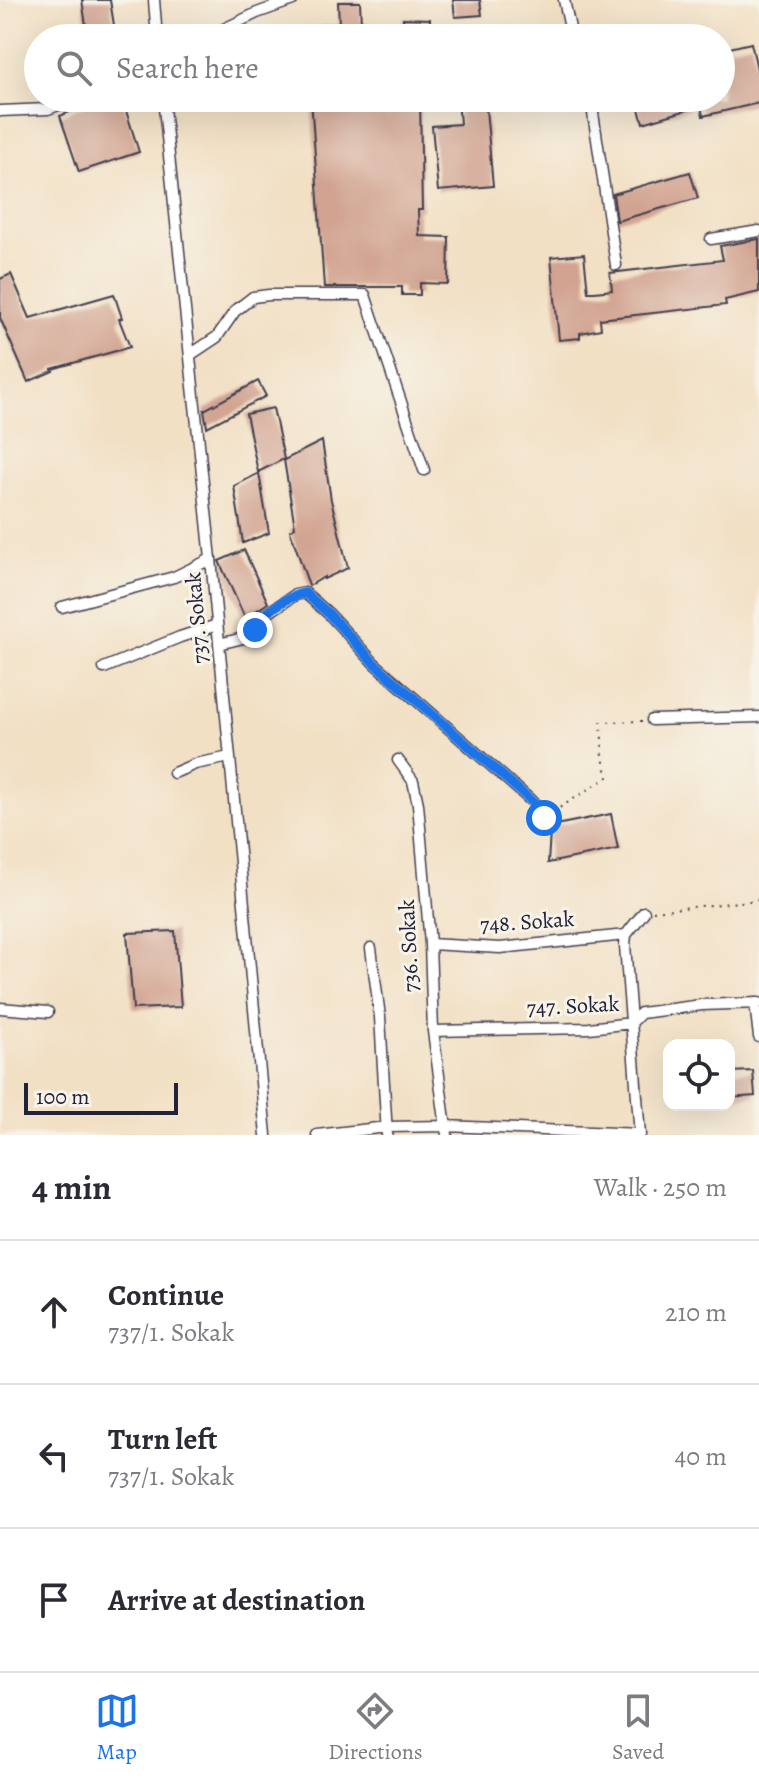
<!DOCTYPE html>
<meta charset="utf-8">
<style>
body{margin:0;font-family:Alegreya,serif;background:#f2f2f3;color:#2b2b33}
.controls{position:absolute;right:24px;bottom:24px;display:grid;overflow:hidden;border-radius:16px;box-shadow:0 8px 32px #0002}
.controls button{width:72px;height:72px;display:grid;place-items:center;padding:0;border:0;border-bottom:2px solid #e1e1e2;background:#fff;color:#2b2b33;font:40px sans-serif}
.scale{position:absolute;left:24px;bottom:20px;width:154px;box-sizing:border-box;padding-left:8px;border:4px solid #22223b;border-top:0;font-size:22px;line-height:28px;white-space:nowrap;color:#22223b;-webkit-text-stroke:6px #f7f3e8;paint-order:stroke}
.stop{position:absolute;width:24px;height:24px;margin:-18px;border:6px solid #1a73e8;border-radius:50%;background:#fff}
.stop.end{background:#1a73e8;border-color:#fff;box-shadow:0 2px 8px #0008}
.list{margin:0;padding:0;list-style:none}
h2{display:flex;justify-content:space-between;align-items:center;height:104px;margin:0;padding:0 32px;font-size:34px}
h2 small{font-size:26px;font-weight:400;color:#7c7c81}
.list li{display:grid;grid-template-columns:52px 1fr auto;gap:24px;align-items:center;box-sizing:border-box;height:144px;padding:0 32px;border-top:2px solid #e1e1e2}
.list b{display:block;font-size:30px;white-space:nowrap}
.list p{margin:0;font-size:26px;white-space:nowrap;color:#7c7c81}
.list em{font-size:26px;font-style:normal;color:#7c7c81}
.icon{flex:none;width:44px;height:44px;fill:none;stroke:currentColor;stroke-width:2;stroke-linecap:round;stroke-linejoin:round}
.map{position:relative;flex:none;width:759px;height:1135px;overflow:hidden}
.search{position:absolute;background:#fff;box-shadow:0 8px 32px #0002;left:24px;right:24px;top:24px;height:88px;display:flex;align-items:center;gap:20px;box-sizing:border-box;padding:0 28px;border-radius:44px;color:#7c7c81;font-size:30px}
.sheet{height:536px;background:#fff}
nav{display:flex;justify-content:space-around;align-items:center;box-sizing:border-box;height:112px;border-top:2px solid #e1e1e2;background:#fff;font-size:22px;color:#7c7c81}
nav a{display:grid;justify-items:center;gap:4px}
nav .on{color:#1a73e8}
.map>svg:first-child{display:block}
</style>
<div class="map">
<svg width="759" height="1135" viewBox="0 0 759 1135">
<rect width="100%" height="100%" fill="#f7f3e8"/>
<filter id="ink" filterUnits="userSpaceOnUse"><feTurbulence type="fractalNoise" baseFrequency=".0125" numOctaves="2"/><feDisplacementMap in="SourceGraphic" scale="16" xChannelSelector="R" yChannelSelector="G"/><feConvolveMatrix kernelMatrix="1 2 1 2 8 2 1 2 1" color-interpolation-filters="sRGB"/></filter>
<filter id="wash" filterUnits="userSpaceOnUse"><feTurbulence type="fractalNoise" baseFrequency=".006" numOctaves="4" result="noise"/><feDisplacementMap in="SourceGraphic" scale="32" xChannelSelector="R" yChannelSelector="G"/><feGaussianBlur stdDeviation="1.8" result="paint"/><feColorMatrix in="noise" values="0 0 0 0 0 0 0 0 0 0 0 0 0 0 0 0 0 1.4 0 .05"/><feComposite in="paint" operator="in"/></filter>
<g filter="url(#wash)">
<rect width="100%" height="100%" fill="#f2e0c5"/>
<g id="blocks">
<path fill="#d1a390" d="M82 0H110L116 38H88Z
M453 0H480L482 15 455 17Z
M338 2H360L361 23 403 24V18L430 19 429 38H304L303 28 339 24Z
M751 43 759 77V103L703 116 701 106 643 123 637 102 653 98H721V50Z
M102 98H122L139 152 79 172 60 116Z
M311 98H420L422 210H418L419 236 449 237 448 284 420 283V295H402V287H324Z
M458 98H485L493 186 438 191 432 126 460 124Z
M690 172 698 198 617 221 613 194Z
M759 239V292L725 300 726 305 600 319 601 329 580 333V338L559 340 551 257 584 254 588 292H595L612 290 610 273 723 260 720 246Z
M11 274 30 318 114 294 122 318 119 319 130 347 52 369 53 371 28 382 0 318V279Z
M258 381 266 396 207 427 204 410Z
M273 408 284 459 258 472 246 414Z
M322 441 331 500 348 568 324 579V577L309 586 290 530 295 527 284 460Z
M259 473 269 533 243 543 234 486Z
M244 550 268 603 245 618 219 561Z
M611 814 618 849 548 863 550 832 556 825Z
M175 931 181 1007 133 1009 127 933Z
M753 1071 755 1096 729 1098V1072Z"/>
</g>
</g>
<g filter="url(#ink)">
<use href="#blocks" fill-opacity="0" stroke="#413e50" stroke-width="2"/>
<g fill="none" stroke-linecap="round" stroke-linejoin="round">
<g stroke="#413e50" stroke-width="13">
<path id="minor" d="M154 0 157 38
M564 0 572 38
M205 38 257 13 293 0
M163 98 211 559 266 1135
M587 98 593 113 616 265
M0 111 48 109 77 98
M711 239 759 231
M190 355 217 337 235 311 253 297 269 295H365L424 470
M62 607 174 577 211 559
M219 644 247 637 255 630 260 618 295 595 305 593 329 614 374 663 536 805 548 824
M104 668 180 637 217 625
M652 720 759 717
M398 760 413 781 418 804 430 944 433 1031 447 1135
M174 773 195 764 230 757
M430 944 500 948 626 935
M371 948 380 1017 387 1135
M755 1003 759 1037
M0 1008 48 1012
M433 1031 589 1028 631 1023 641 1013 702 1005 759 1003
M317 1135 387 1127 445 1126 640 1134
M640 1135 625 945 626 935 644 912"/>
</g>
<path stroke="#413e50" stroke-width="2" stroke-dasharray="2 6" stroke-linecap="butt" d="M553 812 608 777 603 758 601 722 642 721
M653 911 759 900"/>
<use href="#minor" stroke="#fff" stroke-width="10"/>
</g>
</g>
<g fill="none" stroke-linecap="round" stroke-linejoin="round" filter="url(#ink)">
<path stroke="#1a73e8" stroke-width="10" d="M255 630C263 612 286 597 305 593L329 614 374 663 536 805 544 818"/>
</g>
<g text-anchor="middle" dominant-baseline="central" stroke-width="6" stroke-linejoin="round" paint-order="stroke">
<g font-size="22" fill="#22223b" stroke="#f7f3e8">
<text transform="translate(197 618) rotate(-95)">737. Sokak</text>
<text transform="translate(527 922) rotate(-4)">748. Sokak</text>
<text transform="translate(409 946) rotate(-93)">736. Sokak</text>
<text transform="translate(573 1006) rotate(-3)">747. Sokak</text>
</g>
</g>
</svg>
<div class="controls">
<button><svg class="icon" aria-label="locate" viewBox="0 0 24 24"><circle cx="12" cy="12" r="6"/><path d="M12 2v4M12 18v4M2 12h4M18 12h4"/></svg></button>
</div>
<div class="scale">100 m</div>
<div class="stop" style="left:544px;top:818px"></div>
<div class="stop end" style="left:255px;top:630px"></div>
<div class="search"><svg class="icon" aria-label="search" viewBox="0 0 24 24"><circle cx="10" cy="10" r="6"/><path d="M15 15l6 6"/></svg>Search here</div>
</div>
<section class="sheet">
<h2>4 min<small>Walk · 250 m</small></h2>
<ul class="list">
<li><svg class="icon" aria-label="ahead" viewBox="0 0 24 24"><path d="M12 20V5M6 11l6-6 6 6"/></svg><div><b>Continue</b><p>737/1. Sokak</p></div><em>210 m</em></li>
<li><svg class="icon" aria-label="left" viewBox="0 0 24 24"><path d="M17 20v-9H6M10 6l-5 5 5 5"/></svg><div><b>Turn left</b><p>737/1. Sokak</p></div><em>40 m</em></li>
<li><svg class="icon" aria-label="arrive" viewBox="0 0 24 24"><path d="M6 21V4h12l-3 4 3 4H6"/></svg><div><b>Arrive at destination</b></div></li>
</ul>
</section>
<nav>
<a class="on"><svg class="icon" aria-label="map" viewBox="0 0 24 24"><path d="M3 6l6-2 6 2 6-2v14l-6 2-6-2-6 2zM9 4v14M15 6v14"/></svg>Map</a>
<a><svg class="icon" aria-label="directions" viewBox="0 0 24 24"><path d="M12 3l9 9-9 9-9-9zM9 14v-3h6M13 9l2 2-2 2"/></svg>Directions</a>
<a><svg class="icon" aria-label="saved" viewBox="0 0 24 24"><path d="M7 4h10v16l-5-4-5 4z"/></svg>Saved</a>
</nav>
